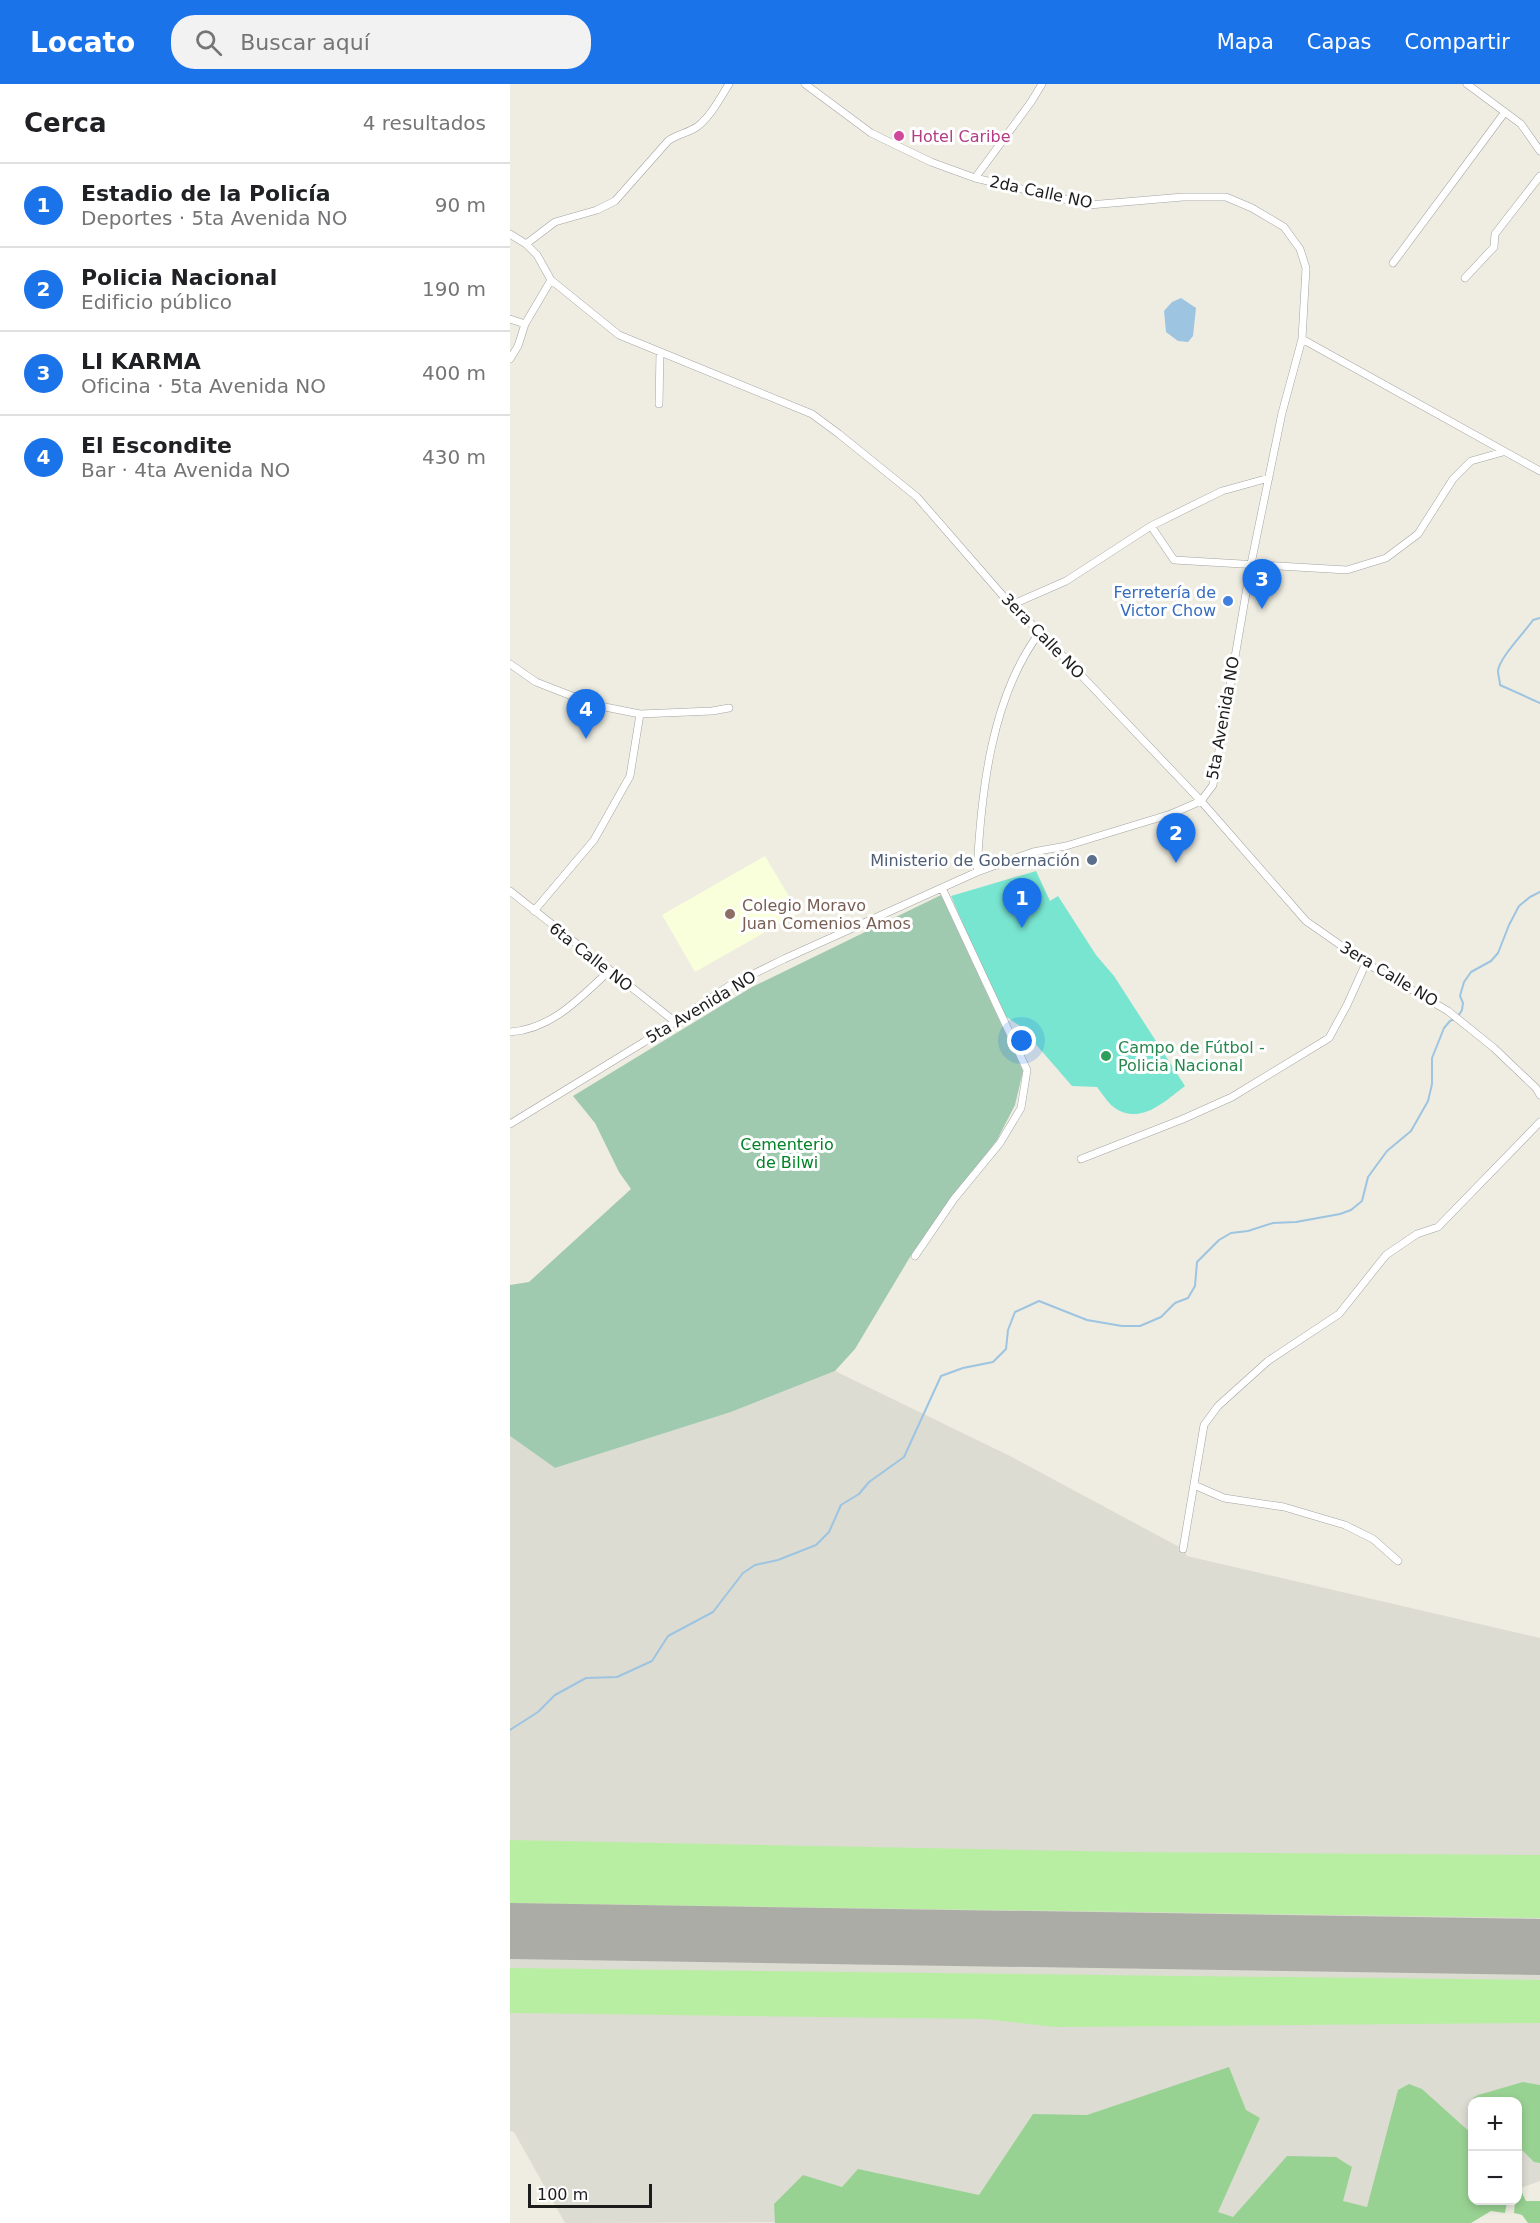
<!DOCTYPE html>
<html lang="es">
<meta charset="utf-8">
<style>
body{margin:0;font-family:"DejaVu Sans",sans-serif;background:#f2f2f2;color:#202124}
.controls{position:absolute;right:18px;bottom:18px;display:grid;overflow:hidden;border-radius:12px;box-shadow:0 3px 9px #0003}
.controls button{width:54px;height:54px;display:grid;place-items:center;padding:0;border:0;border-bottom:2px solid #e0e0e0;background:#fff;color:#202124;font:30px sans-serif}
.scale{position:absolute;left:18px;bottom:15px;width:124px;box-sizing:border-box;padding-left:6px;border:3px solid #1c1c1c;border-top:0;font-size:16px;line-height:21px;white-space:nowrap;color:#1c1c1c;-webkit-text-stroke:4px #fff;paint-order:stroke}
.you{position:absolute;left:512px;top:957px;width:21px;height:21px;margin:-15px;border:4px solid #fff;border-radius:50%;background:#1a73e8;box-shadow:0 0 0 9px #1a73e833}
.badge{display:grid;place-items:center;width:39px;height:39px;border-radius:50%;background:#1a73e8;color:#fff;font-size:20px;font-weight:700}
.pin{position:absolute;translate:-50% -50px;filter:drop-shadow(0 2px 3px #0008)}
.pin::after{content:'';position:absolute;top:32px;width:21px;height:18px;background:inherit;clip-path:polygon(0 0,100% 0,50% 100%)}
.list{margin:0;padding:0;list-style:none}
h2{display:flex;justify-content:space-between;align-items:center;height:78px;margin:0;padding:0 24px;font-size:26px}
h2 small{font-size:20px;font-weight:400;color:#757577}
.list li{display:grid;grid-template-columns:39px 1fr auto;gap:18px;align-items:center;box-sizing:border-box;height:84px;padding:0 24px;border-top:2px solid #e0e0e0}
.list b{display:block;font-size:22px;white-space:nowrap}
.list p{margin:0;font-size:20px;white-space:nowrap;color:#757577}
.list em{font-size:20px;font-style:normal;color:#757577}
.icon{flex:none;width:33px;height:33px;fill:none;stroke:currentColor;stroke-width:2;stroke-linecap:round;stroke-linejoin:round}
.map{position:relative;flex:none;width:1030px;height:2139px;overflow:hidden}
header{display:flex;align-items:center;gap:36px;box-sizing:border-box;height:84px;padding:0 30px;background:#1a73e8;color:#fff}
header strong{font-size:28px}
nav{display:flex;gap:33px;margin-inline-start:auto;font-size:21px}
.search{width:420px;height:54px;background:#f2f2f2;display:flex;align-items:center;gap:15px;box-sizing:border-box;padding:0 21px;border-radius:24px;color:#757577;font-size:22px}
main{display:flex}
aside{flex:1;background:#fff}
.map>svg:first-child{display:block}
</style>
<header>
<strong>Locato</strong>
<div class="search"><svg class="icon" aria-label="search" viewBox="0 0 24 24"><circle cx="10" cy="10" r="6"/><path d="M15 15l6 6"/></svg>Buscar aquí</div>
<nav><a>Mapa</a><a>Capas</a><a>Compartir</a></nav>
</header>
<main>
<aside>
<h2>Cerca<small>4 resultados</small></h2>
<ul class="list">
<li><span class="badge">1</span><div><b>Estadio de la Policía</b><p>Deportes · 5ta Avenida NO</p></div><em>90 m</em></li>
<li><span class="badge">2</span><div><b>Policia Nacional</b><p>Edificio público</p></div><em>190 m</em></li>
<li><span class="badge">3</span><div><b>LI KARMA</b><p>Oficina · 5ta Avenida NO</p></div><em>400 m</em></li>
<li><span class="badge">4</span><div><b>El Escondite</b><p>Bar · 4ta Avenida NO</p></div><em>430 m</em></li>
</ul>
</aside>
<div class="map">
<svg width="1030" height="2139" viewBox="0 0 1030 2139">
<rect width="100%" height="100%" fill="#efede1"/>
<path fill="#f8ffda" d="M255 772 289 829 185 888 152 831Z"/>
<path fill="#dddcd3" d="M325 1287 502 1373 673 1465 677 1472 1030 1554V2097L1008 2105V2018H963L962 2136 55 2139 4 2048 0 2047V1352L45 1384 221 1328Z"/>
<path fill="#b8eea2" d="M0 1756 620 1768 1030 1771V1834L0 1819Z
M0 1884 1030 1896V1939L545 1943 474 1935 0 1929Z"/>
<path fill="#98d292" d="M719 1983 736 2026 750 2034 708 2128 723 2133 777 2072 826 2073 842 2083 833 2117 857 2123 888 2006 899 2000 912 2005 962 2050 963 2116H1008V2100L1016 2117H1030V2139H1018L1012 2131 1004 2129 1005 2119 997 2118 995 2129 981 2127 961 2139H265L264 2120 293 2091 332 2103 348 2085 469 2111 523 2030 577 2031Z
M1013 1998 1030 2001V2079L1024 2078 1008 2062V2018L964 2017 963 2014 968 2011Z"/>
<path fill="#a0caaf" d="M431 811 513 987 505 1021 487 1056 403 1168 345 1265 325 1287 221 1328 45 1384 0 1352V1201L19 1198 121 1105 109 1088 85 1039 63 1012 242 903Z"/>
<path fill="#78e5d1" d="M526 787 540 817 548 812 586 871 604 892 675 1002C654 1018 628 1044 601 1021 596 1016 591 1008 587 1003L562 1002 510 942 495 932 477 897 441 812Z"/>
<path fill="#9dc4e1" d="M671 214 686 224 683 252 678 258 668 257 656 248 654 227 662 218Z"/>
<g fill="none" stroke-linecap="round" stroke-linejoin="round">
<path stroke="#9dc4e1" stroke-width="2" d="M1030 534 1023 536C1015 548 989 574 988 587 988 591 990 597 990 601L1030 619
M0 1646 28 1628 45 1611 76 1594 107 1593 142 1577 158 1552 203 1528 233 1489 245 1481 268 1476 306 1461 319 1448 331 1421 349 1410 359 1398 394 1373 431 1292 453 1284 483 1278 496 1265 498 1246 505 1228 529 1217 577 1236 612 1242H630L651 1233 665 1219 678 1214 685 1202 687 1178 709 1156 721 1149 738 1147 763 1139 786 1138 830 1130 841 1126 852 1117 858 1093 877 1067 901 1047 918 1017 922 1000V974L934 944 940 937 947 934 952 926 953 919 950 912 954 898 961 888 981 877 988 869 999 841 1009 822 1020 813 1030 808"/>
<path stroke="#acaca6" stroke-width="56" d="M0 1847 1030 1863"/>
<g stroke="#a3a3a3" stroke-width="8">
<path id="street" d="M957 0 1011 40 1030 67
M465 94 521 18 532 0
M0 150 16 160 27 171 41 196 109 251 302 330 329 350 407 413 501 521 530 548 691 717 796 837 856 879 938 927 984 964 1026 1004 1030 1011
M16 160 45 138 87 126 105 117 158 57C167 50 179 49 188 42 201 32 210 14 219 0
M883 179 995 28
M955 194 984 163 985 150 1030 92
M0 235 15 240
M792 255 1030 387
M0 275 8 262 15 240 41 196
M149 320 150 268
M641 442 664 476 837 486 876 474 908 450 943 395 961 377 993 368
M501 521 556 497 641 442 712 407 759 394
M0 580 26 598 85 621 130 630 120 692 84 756 24 827
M130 630 202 627 219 624
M467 788C471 709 481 613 530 548
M0 807 164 937
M0 948C42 945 70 914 99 887
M0 1040 134 958 219 902 274 875 467 788 523 768 556 762 661 730 691 717 703 701 741 480 772 329 792 255 796 184 790 165 774 143 742 124 716 113H673L579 121 465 94 421 78 361 49 295 0
M571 1075 673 1035 722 1013 819 954 837 921 856 879
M405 1172 444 1115 490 1059 511 1024 517 986 432 804
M684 1401 714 1414 774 1423 835 1441 863 1455 888 1477
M673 1465 694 1341 708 1322 758 1277 829 1230 876 1171 907 1150 928 1143 1030 1038"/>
</g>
<use href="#street" stroke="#fff" stroke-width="7"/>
</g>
<circle fill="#d1479c" stroke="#fff" stroke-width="2" cx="389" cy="52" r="6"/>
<circle fill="#3f7fe0" stroke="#fff" stroke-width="2" cx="718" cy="517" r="6"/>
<circle fill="#5c6f8a" stroke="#fff" stroke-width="2" cx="582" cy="776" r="6"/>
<circle fill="#8d6e63" stroke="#fff" stroke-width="2" cx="220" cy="830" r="6"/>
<circle fill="#2e9e5b" stroke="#fff" stroke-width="2" cx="596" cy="972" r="6"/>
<g text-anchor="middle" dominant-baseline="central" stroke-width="6" stroke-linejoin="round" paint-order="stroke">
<g font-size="16" fill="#b23c85" stroke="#fff" text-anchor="start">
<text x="401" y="52">Hotel Caribe</text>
</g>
<g font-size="16" fill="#1c1c1c" stroke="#fff">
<text transform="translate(531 108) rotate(12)">2da Calle NO</text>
<text transform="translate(533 552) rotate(46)">3era Calle NO</text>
<text transform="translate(713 634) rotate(-80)">5ta Avenida NO</text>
<text transform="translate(81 873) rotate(38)">6ta Calle NO</text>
<text transform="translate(879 890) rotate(31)">3era Calle NO</text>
<text transform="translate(191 923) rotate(-31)">5ta Avenida NO</text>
</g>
<g font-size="16" fill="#366cbe" stroke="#fff" text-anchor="end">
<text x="706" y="508">Ferretería de<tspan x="706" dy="18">Victor Chow</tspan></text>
</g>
<g font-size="16" fill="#4e5e75" stroke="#fff" text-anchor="end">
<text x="570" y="776">Ministerio de Gobernación</text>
</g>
<g font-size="16" fill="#785e54" stroke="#fff" text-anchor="start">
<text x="232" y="821">Colegio Moravo<tspan x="232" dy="18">Juan Comenios Amos</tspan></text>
</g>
<g font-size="16" fill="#27864d" stroke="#fff" text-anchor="start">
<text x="608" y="963">Campo de Fútbol -<tspan x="608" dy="18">Policia Nacional</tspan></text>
</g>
<g font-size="16" fill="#028326" stroke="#fff">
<text x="277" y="1060">Cementerio<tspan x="277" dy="18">de Bilwi</tspan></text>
</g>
</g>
</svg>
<div class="controls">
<button>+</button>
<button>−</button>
</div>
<div class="scale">100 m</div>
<div class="you"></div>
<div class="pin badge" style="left:512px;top:844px">1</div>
<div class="pin badge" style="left:666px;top:779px">2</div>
<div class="pin badge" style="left:752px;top:525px">3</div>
<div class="pin badge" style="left:76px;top:655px">4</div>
</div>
</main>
